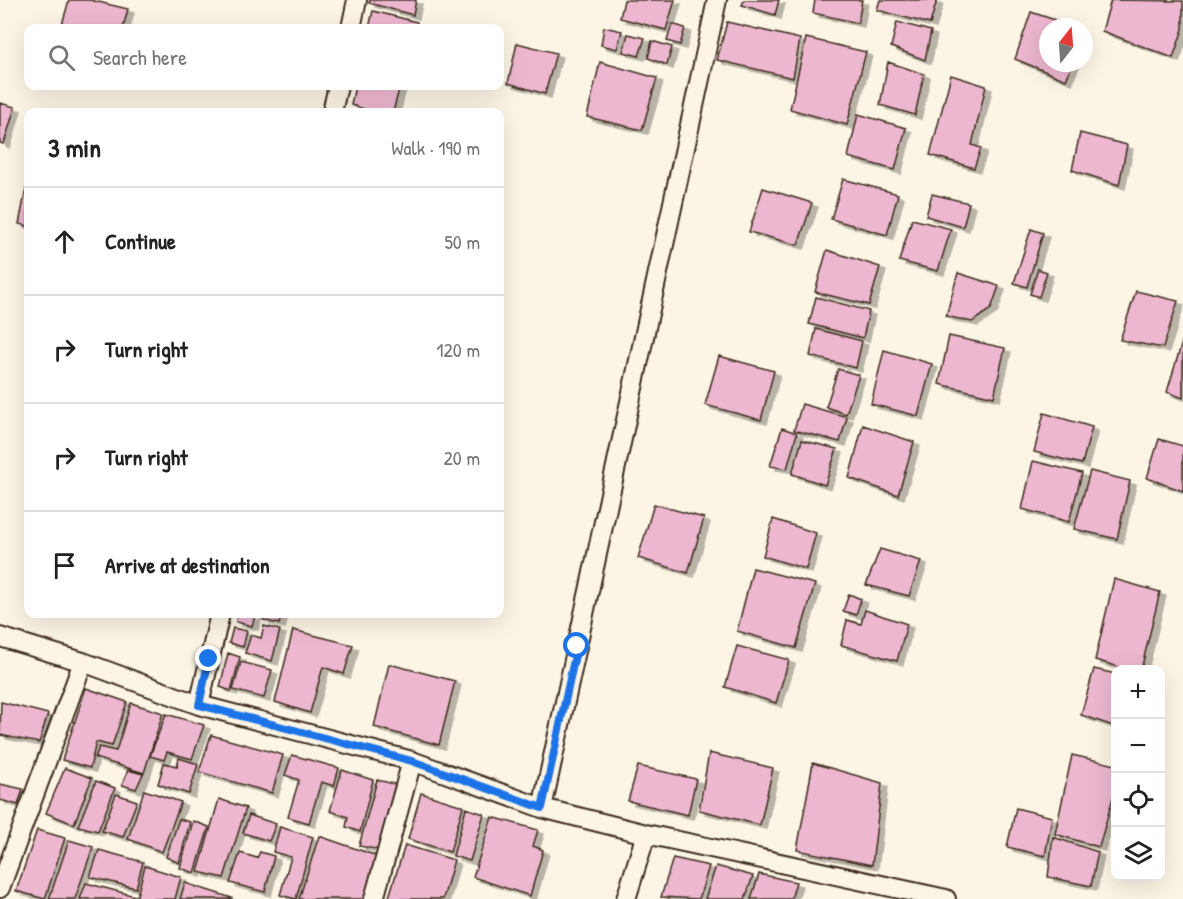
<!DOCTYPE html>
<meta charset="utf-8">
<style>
body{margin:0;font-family:"Patrick Hand",sans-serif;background:#f6f6f6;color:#222}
.controls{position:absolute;right:18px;bottom:18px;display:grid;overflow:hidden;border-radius:12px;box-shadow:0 6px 24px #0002}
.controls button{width:54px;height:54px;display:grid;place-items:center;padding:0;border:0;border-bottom:2px solid #e0e0e0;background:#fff;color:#222;font:30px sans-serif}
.compass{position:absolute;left:1039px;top:18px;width:54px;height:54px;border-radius:50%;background:#fff;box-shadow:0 6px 24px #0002;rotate:17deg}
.stop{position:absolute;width:18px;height:18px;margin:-14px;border:4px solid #1a73e8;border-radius:50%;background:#fff}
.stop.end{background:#1a73e8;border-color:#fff;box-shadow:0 2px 6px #0008}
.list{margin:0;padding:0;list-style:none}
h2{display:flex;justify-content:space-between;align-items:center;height:78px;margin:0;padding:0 24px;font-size:26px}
h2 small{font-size:20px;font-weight:400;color:#767676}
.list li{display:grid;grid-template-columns:39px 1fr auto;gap:18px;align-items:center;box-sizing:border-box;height:108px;padding:0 24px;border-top:2px solid #e0e0e0}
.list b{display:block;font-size:22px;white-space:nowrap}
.list em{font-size:20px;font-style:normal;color:#767676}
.icon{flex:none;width:33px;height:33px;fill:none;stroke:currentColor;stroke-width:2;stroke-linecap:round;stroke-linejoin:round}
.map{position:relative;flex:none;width:1183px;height:899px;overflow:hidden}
.search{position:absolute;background:#fff;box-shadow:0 6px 24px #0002;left:24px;top:24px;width:480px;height:66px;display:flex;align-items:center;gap:15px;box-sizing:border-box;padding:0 21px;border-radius:12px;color:#767676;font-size:22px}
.panel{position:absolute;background:#fff;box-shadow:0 6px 24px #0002;left:24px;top:108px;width:480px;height:510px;border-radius:12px}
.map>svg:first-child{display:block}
</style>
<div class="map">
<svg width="1183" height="899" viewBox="0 0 1183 899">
<defs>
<filter id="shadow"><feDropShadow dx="6" dy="4" stdDeviation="0" flood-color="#0004"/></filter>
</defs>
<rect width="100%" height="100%" fill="#fcf5e5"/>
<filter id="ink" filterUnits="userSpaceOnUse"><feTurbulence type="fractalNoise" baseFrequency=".0167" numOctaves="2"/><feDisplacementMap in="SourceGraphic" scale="12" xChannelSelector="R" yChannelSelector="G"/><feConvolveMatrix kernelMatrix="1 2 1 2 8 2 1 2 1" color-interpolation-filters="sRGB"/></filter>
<g filter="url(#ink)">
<path fill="#edb7cf" stroke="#3b2a1e" stroke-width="1.5" filter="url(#shadow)" d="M69 0H90L128 9 123 28H61Z
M370 0H416L413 15 369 3Z
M624 0H675L666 30 620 18Z
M744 0H779L775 15 742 5Z
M815 0H862L858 23 813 13Z
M880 0H937L930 24 877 10Z
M1111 0 1183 1V29L1173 58 1102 31Z
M373 11 417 22 415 28H369Z
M1031 12 1076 27H1048V63H1073L1066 80 1015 59Z
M727 22 800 39 793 78 717 60Z
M897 22 931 31 925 60 891 47Z
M672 24 685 28 680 45 667 41Z
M604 27 622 31 617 49 601 45Z
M628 34 645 38 639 56 623 52Z
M806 38 866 52 847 125 790 109Z
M652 41 672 47 667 65 648 58Z
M517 43 556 53 545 94 508 83Z
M600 62 657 78 642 130 587 117Z
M888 62 924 74 915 115 880 105Z
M951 75 986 86 972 145 981 148 974 168 930 155Z
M355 86H400L393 112H374L351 105Z
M0 103 15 107 4 144 0 143Z
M858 114 906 128 895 170 848 157Z
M1080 133 1127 145 1119 185 1072 170Z
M843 179 898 194 887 235 831 219Z
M27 184H28V226L19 224Z
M763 188 812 203 798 245 749 232Z
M932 194 969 203 963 227 926 216Z
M912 219 951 229 938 271 899 261Z
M1031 229 1043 233 1027 287 1014 283Z
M827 250 880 267 869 305 815 292Z
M1038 269 1047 272 1039 297 1030 294Z
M958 273 999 286 991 309 972 322 946 316Z
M1136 291 1178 301 1163 348 1120 340Z
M816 297 869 311 863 338 809 324Z
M816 329 862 341 856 368 810 356Z
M949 336 1005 348 994 397 939 384Z
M1183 339V398L1167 392Z
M884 350 932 364 918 416 871 404Z
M719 356 774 371 761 420 705 405Z
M838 369 859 375 846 414 826 407Z
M802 404 847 417 840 442 794 430Z
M1044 413 1092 427 1082 464 1034 452Z
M863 425 914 442 898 495 849 478Z
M782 428 797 433 787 469 770 466Z
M1159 439 1183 446V491L1147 478Z
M802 440 837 449 825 485 792 474Z
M1033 461 1082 473 1069 522 1022 509Z
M1090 471 1130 481 1117 539 1074 529Z
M654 504 704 518 688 573 638 558Z
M773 519 816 533 806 569 763 556Z
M880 549 921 561 909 596 866 585Z
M753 568 815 584 796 648 737 631Z
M1114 579 1160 592 1141 670H1129L1095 660Z
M849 594 861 599 856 615 843 611Z
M865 610 907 624 897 661 841 645 847 620 861 624Z
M237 614 255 616 252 626 236 622Z
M263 614H282L279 624 263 620Z
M264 626 280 630 272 661 245 653 251 635 261 638Z
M233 628 247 631 243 647 229 643Z
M293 630 353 645 344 674 323 667 310 713 275 702Z
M737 646 789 660 776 703 725 687Z
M228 653 240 657 231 691 220 687Z
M241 662 272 670 264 698 233 690Z
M389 664 455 681 439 745 374 727Z
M1094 669 1116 674V727L1081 715Z
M86 688 127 702 112 746 96 742 90 768 62 760Z
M1 702 48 714 39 743 0 735Z
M131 703 163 713 144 773 95 758 99 747 116 751Z
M166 714 204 725 192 759 167 752 164 760 150 756Z
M211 735 283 755 272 793 199 772Z
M709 753 773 768 760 825 699 810Z
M292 755 339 768 334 786 321 782 309 823 288 817 299 780 285 775Z
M1072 755 1116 765V787L1099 847 1055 834Z
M179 758 198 764 189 794 158 784 164 763 177 766Z
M813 763 882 783 872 865 797 850Z
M638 766 696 779 688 815 628 801Z
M65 768 92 778 74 824 46 813Z
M128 770 143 774 136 789 122 785Z
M342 770 373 780 360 832 346 827 348 817 330 811Z
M377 780 399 785 381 850 359 846Z
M96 781 115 788 98 831 78 826Z
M0 784 23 789 18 805 0 800Z
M144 790 181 802 162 852 128 839Z
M421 793 463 806 450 852 408 839Z
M116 794 137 801 123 837 102 831Z
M219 799 246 808 224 878 198 872Z
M466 808 484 814 470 861 453 856Z
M1016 808 1052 817 1045 856 1007 847Z
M249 815 276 824 269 841 243 833Z
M492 817 538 830 533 846 543 850 530 896 473 877Z
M179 819 190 822 179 863 166 857Z
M193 821 209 827 195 873 180 868Z
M280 827 313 837 296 899 280 895 291 857 273 852Z
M37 830 65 838 45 899 16 891Z
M319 836 377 856 364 899H299Z
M1053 837 1098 852 1091 886 1048 877Z
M69 840 93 847 75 899H49Z
M405 845 454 860 443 899H396L389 897Z
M99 850 143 862 136 888 90 877Z
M260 852 274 856 265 892 230 883 240 853 257 858Z
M673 858 709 866 699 899 661 897Z
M145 866 181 877 175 899H136Z
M716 866 753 876 745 899H705Z
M759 874 796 882 791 899H751Z
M86 883 135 896 134 899H80Z
M185 883 232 898V899H180Z"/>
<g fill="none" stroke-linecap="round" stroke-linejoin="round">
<g stroke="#3b2a1e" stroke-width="22">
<path id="street" d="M351 28 357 0
M332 112 338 86
M0 637 83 662 199 705 412 761 542 808 646 834 946 899
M199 705 220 614
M542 808 717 0
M0 888 83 662
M374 899 412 761
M626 899 646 834"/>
</g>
<use href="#street" stroke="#fcf5e5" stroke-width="18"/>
</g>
</g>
<g fill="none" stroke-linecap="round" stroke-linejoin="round" filter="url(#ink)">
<path stroke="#1a73e8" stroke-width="8" d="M209 659 199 705 412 761 542 808 577 646"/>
</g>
</svg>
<div class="controls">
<button>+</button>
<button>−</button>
<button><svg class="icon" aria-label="locate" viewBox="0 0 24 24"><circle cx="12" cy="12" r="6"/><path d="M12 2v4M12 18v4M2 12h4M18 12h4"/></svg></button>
<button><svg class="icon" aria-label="layers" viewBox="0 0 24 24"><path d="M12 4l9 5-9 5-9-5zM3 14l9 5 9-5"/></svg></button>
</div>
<svg class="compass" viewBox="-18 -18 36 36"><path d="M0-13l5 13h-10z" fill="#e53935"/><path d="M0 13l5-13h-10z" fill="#767676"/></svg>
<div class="stop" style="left:577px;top:646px"></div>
<div class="stop end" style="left:209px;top:659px"></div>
<div class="search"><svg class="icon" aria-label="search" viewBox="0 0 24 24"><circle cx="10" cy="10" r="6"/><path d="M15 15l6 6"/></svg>Search here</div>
<section class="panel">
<h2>3 min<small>Walk · 190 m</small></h2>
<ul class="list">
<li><svg class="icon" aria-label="ahead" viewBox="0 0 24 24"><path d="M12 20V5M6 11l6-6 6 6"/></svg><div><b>Continue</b></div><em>50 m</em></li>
<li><svg class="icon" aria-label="right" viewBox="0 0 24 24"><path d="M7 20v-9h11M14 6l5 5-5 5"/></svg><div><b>Turn right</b></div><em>120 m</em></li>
<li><svg class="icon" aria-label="right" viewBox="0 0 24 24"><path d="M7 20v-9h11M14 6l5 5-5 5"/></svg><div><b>Turn right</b></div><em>20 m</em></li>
<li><svg class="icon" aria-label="arrive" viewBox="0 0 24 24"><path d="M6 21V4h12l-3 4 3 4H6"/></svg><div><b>Arrive at destination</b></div></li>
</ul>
</section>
</div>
